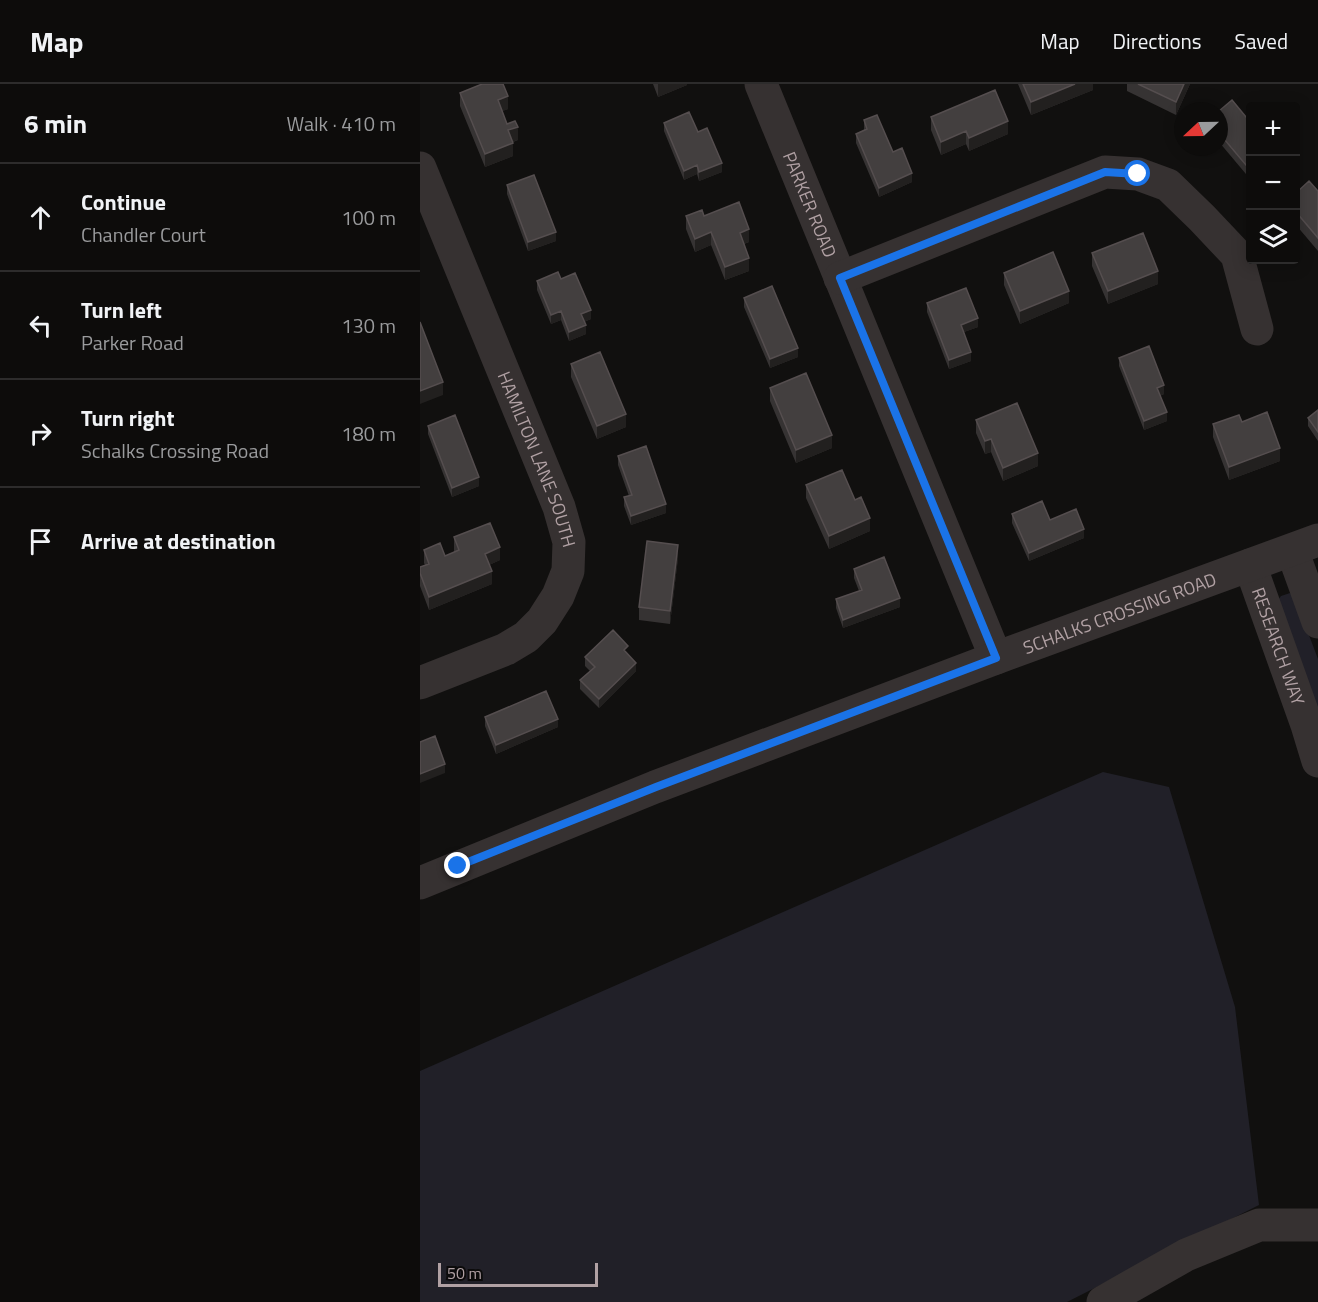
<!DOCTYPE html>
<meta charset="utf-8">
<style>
body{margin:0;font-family:"Titillium Web",sans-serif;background:#161514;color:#f1f3f6}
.controls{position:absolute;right:18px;top:18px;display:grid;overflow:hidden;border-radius:6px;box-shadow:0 3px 15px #0003}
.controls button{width:54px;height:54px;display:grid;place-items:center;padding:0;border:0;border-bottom:2px solid #2d2c2c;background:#0d0c0b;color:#f1f3f6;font:30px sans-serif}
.compass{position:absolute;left:754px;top:18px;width:54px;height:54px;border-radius:50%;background:#0d0c0b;box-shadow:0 3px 15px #0003;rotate:248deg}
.scale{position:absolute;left:18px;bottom:15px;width:160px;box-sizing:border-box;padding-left:6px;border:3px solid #b1a1a4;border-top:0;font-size:16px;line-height:21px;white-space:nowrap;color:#b1a1a4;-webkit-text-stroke:4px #0c0b0b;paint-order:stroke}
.stop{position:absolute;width:18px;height:18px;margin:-14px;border:4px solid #1a73e8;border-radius:50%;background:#fff}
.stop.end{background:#1a73e8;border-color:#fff;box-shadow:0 2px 6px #0008}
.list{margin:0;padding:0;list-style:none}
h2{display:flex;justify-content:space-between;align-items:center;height:78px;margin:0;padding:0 24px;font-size:26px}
h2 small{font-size:20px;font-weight:400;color:#9a9b9d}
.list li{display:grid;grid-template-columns:39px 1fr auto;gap:18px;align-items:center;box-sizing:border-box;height:108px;padding:0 24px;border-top:2px solid #2d2c2c}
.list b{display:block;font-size:22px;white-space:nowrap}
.list p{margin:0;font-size:20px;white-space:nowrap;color:#9a9b9d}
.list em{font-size:20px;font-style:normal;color:#9a9b9d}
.icon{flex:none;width:33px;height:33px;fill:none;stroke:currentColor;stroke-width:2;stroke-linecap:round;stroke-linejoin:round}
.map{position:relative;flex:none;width:898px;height:1218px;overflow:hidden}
header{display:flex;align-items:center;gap:36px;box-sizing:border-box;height:84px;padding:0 30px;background:#0d0c0b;border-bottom:2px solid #2d2c2c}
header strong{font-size:28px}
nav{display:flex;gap:33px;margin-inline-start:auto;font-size:21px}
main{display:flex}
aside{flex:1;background:#0d0c0b}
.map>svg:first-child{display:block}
</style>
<header>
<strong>Map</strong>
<nav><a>Map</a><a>Directions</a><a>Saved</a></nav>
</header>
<main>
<aside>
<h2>6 min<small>Walk · 410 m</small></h2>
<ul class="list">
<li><svg class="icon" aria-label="ahead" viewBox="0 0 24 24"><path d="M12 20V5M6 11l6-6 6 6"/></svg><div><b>Continue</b><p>Chandler Court</p></div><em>100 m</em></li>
<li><svg class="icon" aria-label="left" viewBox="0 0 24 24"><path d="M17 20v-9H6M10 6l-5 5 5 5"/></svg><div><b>Turn left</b><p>Parker Road</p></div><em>130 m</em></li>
<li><svg class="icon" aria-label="right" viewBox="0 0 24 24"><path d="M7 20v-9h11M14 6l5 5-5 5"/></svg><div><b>Turn right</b><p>Schalks Crossing Road</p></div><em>180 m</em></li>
<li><svg class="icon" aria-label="arrive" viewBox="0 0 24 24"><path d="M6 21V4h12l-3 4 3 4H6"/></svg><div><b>Arrive at destination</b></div></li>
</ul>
</aside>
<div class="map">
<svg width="898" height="1218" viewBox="0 0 898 1218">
<rect width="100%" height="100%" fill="#11100f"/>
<path fill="#212028" d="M870 509 875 514 898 575V629L858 516 861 512Z
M683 688 749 703 815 923 839 1121 647 1218H0V987Z"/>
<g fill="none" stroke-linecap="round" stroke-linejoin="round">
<g stroke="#363131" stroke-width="33">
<path id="s1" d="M341 0 576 574"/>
<path id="s2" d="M0 84 139 423 149 458 148 487 138 512 122 537 106 553 86 565 0 599"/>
<path d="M420 194 685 88 718 90 748 101 782 134 817 171 837 245"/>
<path d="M872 466 898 538"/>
<path id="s3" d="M830 481 887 641 898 677"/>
<path id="s4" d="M0 799 235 703 576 574 898 456"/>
<path d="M683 1218 766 1171 839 1141H898"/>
</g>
</g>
<path fill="#363333" d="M233 0H267V1L238 13Z
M598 0H673V6L611 31Z
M707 0H770L756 31 707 7Z
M40 9 88 25 82 27 87 40 98 56 93 58V72L65 83 40 22Z
M799 27 831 39V96L799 58Z
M511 33 588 50 549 67 546 60 521 71 511 46Z
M444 36 473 68 492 98 459 113 436 59V50L444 46Z
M244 39 278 48 302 88 279 97 277 90 264 96 244 47Z
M87 101 136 157 108 167 87 110Z
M898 107V167L876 141V109Z
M266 132H284L329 158 324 160 329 187 305 196 291 161 275 168 266 145Z
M672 169 738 200 688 220 672 182Z
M584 189 649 219 600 240 584 201Z
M117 197 171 235 164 238 166 250 149 257 141 236 131 240 117 206Z
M324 214 378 273 350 284 324 223Z
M507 219 558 243 544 248 551 277 529 285 507 228Z
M699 274 744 310 740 312 747 337 724 346 699 282Z
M151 280 206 343 177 355 151 293Z
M350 304 412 364 376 379 350 317Z
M898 326V357L888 342V334Z
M556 336 618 382 583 397 571 368 565 370 556 349Z
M822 338 860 377 809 396 793 353V340Z
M8 342 59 402 32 413 8 350Z
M198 372 246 429 211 441 204 422V413L209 412 198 381Z
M386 401 435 416 450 447 409 465 386 414Z
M592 430 630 436 664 454 609 477 592 439Z
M34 453 80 476 69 481 72 500 9 526 0 502V483L5 481 4 479V466L25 472 34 468Z
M258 474 250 540 219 536V523Z
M434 485 480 523 423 544 416 524V515L439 507 434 494Z
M208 570 216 587 179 624 160 605V596L170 587 165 582V573Z
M65 633 138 643 76 670 65 642Z"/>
<path fill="#22201f" d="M238 0H267V1L238 13Z
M655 0H673V6L611 31V18Z
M764 0H770L756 31V18Z
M88 12V25L78 29V16Z
M588 37V50L549 67V54Z
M98 43V56L88 59V46Z
M546 47V60L521 71V58Z
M93 59V72L65 83V70Z
M302 79V88L279 97V88Z
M277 81V90L264 96V87Z
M492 89V98L459 113V104Z
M329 145V158L320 161V149Z
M136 148V157L108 167V158Z
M291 148V161L275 168V155Z
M329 174V187L305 196V183Z
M738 187V200L688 220V207Z
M649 207V219L600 240V227Z
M171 226V235L161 239V230Z
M141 227V236L131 240V231Z
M558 234V243L541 249V241Z
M166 241V250L149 257V248Z
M378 264V273L350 284V275Z
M551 268V277L529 285V276Z
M23 298V311L0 320V307Z
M744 301V310L737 313V304Z
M747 328V337L724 346V337Z
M206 330V343L177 355V342Z
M412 351V364L376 379V366Z
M571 355V368L565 370V357Z
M860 364V377L809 396V383Z
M618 369V382L583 397V384Z
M59 393V402L32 413V404Z
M246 420V429L211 441V432Z
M450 434V447L409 465V452Z
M664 445V454L609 477V469Z
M258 461V474L250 540V527Z
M80 463V476L65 483V470Z
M72 487V500L9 526V513Z
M480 514V523L423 544V536Z
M216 579V587L179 624V615Z
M138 635V643L76 670V661Z
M25 680V689L0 699V690Z"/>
<path fill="#433f3f" stroke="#554e4f" stroke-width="1.5" d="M62 0H83L88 12 78 16 87 40 95 37 98 43 88 46 93 59 65 70 40 9Z
M603 0H655L611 18Z
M718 0H764L756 18Z
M575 6 588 37 549 54 546 47 521 58 511 33Z
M812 16 831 39V87L799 49V27Z
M269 28 278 48 287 44 302 79 279 88 277 81 264 87 244 39Z
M457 31 473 68 482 64 492 89 459 104 436 50 447 45 444 36Z
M114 91 136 148 108 158 87 101Z
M889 97 898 107V154L876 128V109Z
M319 118 329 145 320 149 329 174 305 183 291 148 275 155 266 132 282 126 284 132Z
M723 149 738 187 688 207 672 169Z
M633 168 649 207 600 227 584 189Z
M138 188 141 195 155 189 171 226 161 230 166 241 149 248 141 227 131 231 117 197Z
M352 202 378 264 350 275 324 214Z
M546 204 558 234 541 241 551 268 529 276 507 219Z
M0 238 23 298 0 307Z
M729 262 744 301 737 304 747 328 724 337 699 274Z
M180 268 206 330 177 342 151 280Z
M386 289 412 351 376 366 350 304Z
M597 319 618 369 583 384 571 355 565 357 556 336Z
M898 326V348L888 334Z
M847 328 860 364 809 383 793 340 819 331 822 338Z
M35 331 59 393 32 404 8 342Z
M226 362 246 420 211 432 204 413 212 411 198 372Z
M422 386 435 416 441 413 450 434 409 452 386 401Z
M622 417 630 436 656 425 664 445 609 469 592 430Z
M70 439 80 463 65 470 72 487 9 513 0 489V483L9 480 4 466 20 459 25 472 39 466 34 453Z
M227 457 258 461 250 527 219 523Z
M464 473 480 514 423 536 416 515 442 506 434 485Z
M193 546 208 562 204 566 216 579 179 615 160 596 175 583 165 573Z
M126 607 138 635 76 661 65 633Z
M15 652 25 680 0 690V658Z"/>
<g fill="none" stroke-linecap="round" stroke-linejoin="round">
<path stroke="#1a73e8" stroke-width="8" d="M38 782 236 703 576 574 420 194 685 88 718 90"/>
</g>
<g text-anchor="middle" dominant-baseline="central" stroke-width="4.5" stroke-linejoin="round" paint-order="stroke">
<g font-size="18" fill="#b1a1a4" stroke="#0c0b0b">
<text stroke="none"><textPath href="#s1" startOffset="130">PARKER ROAD</textPath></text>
<text stroke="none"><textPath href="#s2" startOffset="314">HAMILTON LANE SOUTH</textPath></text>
<text stroke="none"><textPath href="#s4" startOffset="750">SCHALKS CROSSING ROAD</textPath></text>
<text stroke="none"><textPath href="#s3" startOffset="86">RESEARCH WAY</textPath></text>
</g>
</g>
</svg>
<div class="controls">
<button>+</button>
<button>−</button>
<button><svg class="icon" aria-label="layers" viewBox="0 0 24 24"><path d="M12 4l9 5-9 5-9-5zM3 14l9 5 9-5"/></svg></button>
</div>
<svg class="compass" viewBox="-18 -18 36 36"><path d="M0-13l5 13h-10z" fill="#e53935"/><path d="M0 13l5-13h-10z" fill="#9a9b9d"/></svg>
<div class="scale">50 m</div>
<div class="stop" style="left:718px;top:90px"></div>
<div class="stop end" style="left:38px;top:782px"></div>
</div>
</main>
